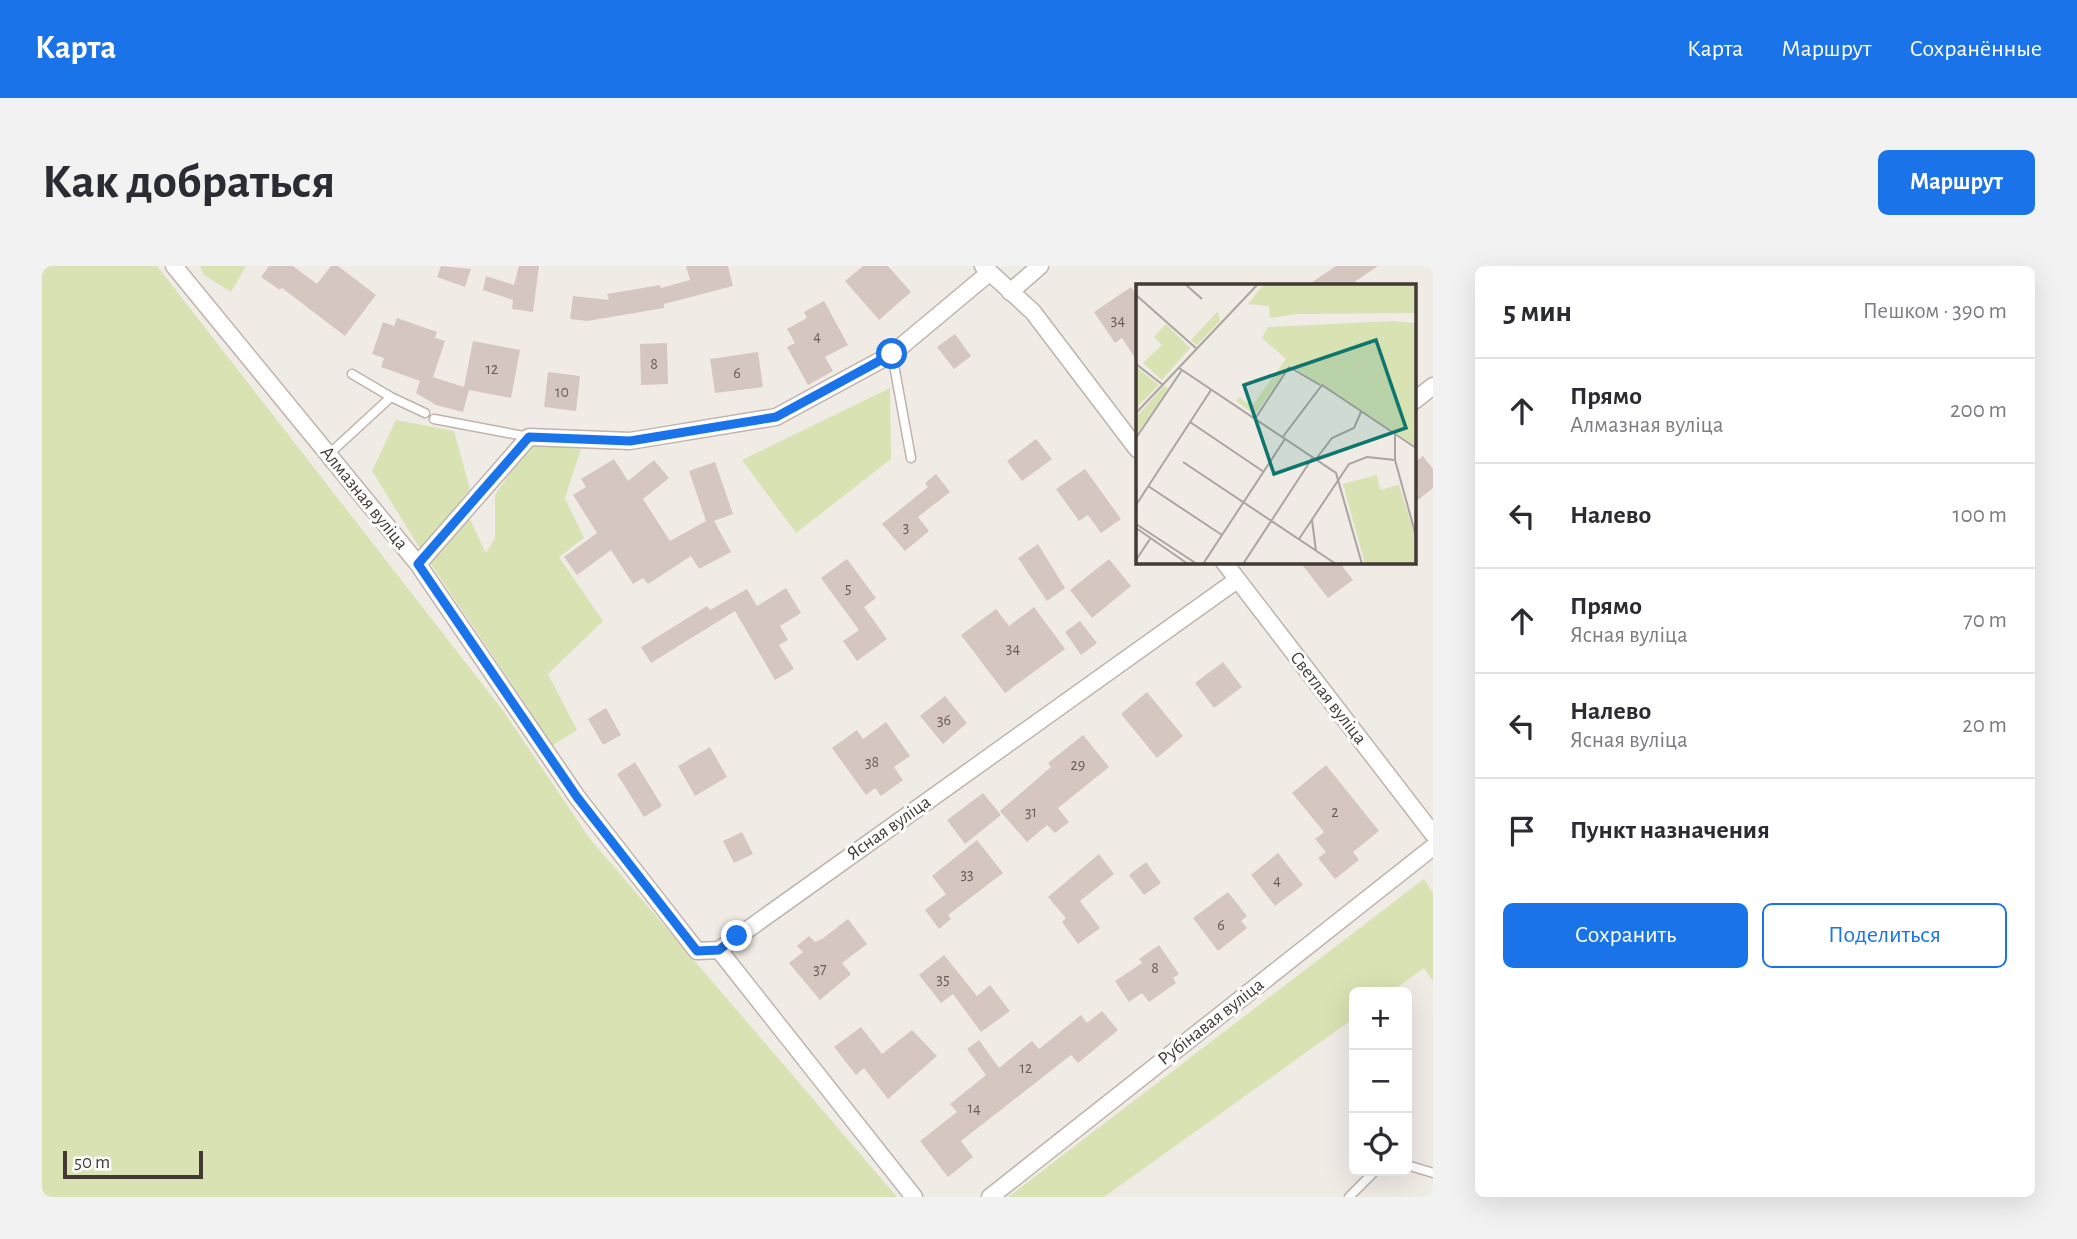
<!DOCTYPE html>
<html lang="ru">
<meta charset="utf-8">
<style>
body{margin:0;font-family:"Alegreya Sans",sans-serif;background:#f2f2f3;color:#2b2b33}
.controls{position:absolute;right:21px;bottom:21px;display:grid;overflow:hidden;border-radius:10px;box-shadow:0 7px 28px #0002}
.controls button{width:63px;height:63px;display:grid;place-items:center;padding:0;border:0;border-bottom:2px solid #e1e1e2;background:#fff;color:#2b2b33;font:35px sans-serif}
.scale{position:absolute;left:21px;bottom:18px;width:140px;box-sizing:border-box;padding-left:7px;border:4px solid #433a36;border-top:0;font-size:19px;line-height:24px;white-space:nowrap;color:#433a36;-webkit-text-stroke:5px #fff;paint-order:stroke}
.stop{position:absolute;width:21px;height:21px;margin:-16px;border:5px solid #1a73e8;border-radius:50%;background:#fff}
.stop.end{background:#1a73e8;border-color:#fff;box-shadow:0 2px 7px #0008}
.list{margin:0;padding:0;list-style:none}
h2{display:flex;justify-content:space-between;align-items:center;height:91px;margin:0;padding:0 28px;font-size:30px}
h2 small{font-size:23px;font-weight:400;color:#7c7c81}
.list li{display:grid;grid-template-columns:46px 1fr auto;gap:21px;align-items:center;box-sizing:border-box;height:105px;padding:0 28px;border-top:2px solid #e1e1e2}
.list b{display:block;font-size:26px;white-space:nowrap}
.list p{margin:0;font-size:23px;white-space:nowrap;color:#7c7c81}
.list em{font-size:23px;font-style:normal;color:#7c7c81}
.actions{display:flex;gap:14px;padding:21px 28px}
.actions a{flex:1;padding:16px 0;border:2px solid #1a73e8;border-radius:10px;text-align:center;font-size:24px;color:#1a73e8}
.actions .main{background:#1a73e8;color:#fff}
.icon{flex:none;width:38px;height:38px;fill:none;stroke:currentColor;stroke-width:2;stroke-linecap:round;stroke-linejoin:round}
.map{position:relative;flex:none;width:1391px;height:931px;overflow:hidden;border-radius:10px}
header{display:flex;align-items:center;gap:42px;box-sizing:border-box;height:98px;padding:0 35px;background:#1a73e8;color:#fff}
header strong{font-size:33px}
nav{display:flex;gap:38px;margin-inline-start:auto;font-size:24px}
.intro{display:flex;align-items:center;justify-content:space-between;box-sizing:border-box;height:168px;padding:0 42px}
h1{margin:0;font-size:49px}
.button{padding:18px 32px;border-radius:10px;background:#1a73e8;color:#fff;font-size:24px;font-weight:700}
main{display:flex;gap:42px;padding:0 42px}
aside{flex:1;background:#fff;border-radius:10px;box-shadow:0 7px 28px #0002}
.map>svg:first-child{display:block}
</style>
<header>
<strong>Карта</strong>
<nav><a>Карта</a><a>Маршрут</a><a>Сохранённые</a></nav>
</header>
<div class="intro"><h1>Как добраться</h1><a class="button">Маршрут</a></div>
<main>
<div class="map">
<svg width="1391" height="931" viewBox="0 0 1391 931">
<rect width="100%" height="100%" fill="#f1ebe6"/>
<path fill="#d8e2b2" d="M0 0H115L462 446 548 573 855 931H0Z
M158 0H204L189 26 162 9Z
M848 122 849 193 754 267 700 194Z
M354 154 412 165 428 223 379 284 330 205Z
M488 178 539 183 523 232 542 272 517 291 561 355 506 408 535 464 511 479 385 292 426 249 444 287 453 272V229Z
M1382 613 1391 627V715L1382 702 1349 726H1312V752L1062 931H966Z"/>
<path fill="#d5c7bf" d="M227 0H251L275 18 289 0H296L334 29 303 70 240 22 238 24 219 11Z
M399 0 429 3 423 21 395 11Z
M477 0H497L491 46 470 43 471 34 441 24 444 10 472 19Z
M644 0H686L691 20 622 38V42L545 55 528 53 531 30 567 34 565 28 618 19 619 22 648 14Z
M821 0H846L869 26 837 54 803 15Z
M1294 0H1336L1308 19H1266Z
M1089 21 1095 30V95L1080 72 1073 77 1052 46Z
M782 35 806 79 783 91 791 105 766 119 745 81 753 77 745 63 765 52 762 46Z
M355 52 395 66 393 72 403 75 391 111 422 121 431 75 478 84 469 132 427 124 421 146 394 139 374 127 378 115 339 101 342 92 330 88 341 56 352 60Z
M913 68 929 90 912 103 895 81Z
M625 77 626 118 599 119 598 78Z
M716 86 721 121 673 127 668 93Z
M506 106 538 110 534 145 502 141Z
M994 173 1010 193 980 215 965 195Z
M1381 190 1391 203V222L1372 237V197Z
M572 193 586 215 612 194 627 212 601 233 628 275 664 255 647 205 673 196 691 248 672 255 689 286 657 303 649 290 606 318 601 312 591 318 569 284 535 309 522 291 555 267 531 229 544 221 539 213Z
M1043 203 1079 253 1059 267 1046 249 1037 255 1014 223Z
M894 208 908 226 876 251 887 265 863 285 840 258 886 221 883 217Z
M996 278 1023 322 1005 335 976 292Z
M805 293 834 332 822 341 845 373 815 395 801 375 817 364 779 312Z
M1067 293 1089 320 1050 352 1028 324Z
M1258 296H1297L1311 314 1286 332Z
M744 322 759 347 738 360 746 374 737 379 752 403 733 414 693 345 609 397 599 381 665 340 668 344 705 323 715 340Z
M992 341 1023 383 963 427 919 369 954 343 967 360Z
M1038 355 1055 377 1039 389 1023 366Z
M1181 396 1200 421 1172 442 1153 417Z
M1105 426 1141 470 1115 492 1079 448Z
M903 430 925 457 901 478 878 450Z
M564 442 579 469 561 479 546 453Z
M844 456 868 490 852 501 861 514 839 530 833 522 824 529 790 482 815 464 821 473Z
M1041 469 1067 501 1016 542 1027 556 1013 567 1005 559 985 576 958 545 1009 501 1006 497Z
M668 481 685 511 653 530 636 500Z
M593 496 620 540 602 551 575 508Z
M1284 499 1337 565 1311 586 1317 594 1293 613 1276 592 1284 586 1273 573 1282 566 1250 527Z
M941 527 959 549 923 578 905 554Z
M700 566 711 588 692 597 681 575Z
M935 574 961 607 906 649 909 653 897 663 883 644 904 628 890 610Z
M1236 587 1261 619 1233 640 1209 609Z
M1057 588 1072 608 1038 635 1058 662 1036 678 1020 656 1024 652 1006 631Z
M1104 596 1119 617 1102 629 1087 609Z
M1186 626 1205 650 1199 655 1205 662 1176 685 1151 652Z
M806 653 825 678 800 697 809 708 778 734 747 697 761 686 755 680 767 670 773 676 780 673Z
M1117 679 1137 708 1131 712 1134 717 1107 736 1100 727 1087 736 1073 715 1100 697 1097 693Z
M902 689 935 730 948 719 968 745 939 766 911 728 899 737 877 709Z
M1060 745 1076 764 1036 797 1029 789 919 875 931 891 906 911 878 875 915 846 908 838 944 809 925 783 937 774 957 802 990 775 997 783 1039 749 1045 757Z
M819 761 840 788 870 764 895 790 846 833 822 802 814 809 792 781Z"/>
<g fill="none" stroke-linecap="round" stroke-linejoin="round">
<g stroke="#bfb3ac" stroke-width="11">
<path id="service" d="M850 88 869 192
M310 108 349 131
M392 153 487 171
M286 189 349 131 383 147
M1365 899 1391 907
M1307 931 1333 905"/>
</g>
<g stroke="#bfb3ac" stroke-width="19">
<path id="minor" d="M132 0 376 298 535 531 655 685 677 684 1195 314
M941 0 991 46 1095 183
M968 26 998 0
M1372 135 1391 120
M1182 296 1391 568
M376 298 487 171 588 175 734 151 850 88 947 7
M677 684 872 931
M948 931 1391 581"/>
</g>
<use href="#service" stroke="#fff" stroke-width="8"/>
<use href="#minor" stroke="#fff" stroke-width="16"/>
</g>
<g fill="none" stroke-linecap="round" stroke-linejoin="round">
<path stroke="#1a73e8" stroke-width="9" d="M695 670 677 684 655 685 535 531 376 298 487 171 588 175 734 151 850 88"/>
</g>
<g text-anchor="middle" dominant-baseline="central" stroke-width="6" stroke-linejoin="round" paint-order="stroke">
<g font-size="16" fill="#685d58">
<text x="1076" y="54">34</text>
<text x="775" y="70">4</text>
<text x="612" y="98">8</text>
<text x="450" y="103">12</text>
<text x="695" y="107">6</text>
<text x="520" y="126">10</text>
<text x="864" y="261">3</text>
<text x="806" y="322">5</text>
<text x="971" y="382">34</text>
<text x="902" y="454">36</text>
<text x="830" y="496">38</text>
<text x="1036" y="499">29</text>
<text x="989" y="546">31</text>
<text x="1293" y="546">2</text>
<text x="925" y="608">33</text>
<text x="1235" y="614">4</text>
<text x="1179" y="659">6</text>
<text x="1113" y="702">8</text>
<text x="778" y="703">37</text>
<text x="901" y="713">35</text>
<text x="984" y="802">12</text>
<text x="932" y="842">14</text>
</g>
<g font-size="19" fill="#433a36" stroke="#fff">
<text transform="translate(322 232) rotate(51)">Алмазная вуліца</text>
<text transform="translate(1286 432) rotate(52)">Светлая вуліца</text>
<text transform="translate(847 562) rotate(-35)">Ясная вуліца</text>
<text transform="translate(1169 756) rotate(-38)">Рубінавая вуліца</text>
</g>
</g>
<g transform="translate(1094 18)">
<rect width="280" height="280" fill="#f1ebe6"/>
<path d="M128 0H280V29L161 30 134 34 133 22 112 20ZM82 27 84 37 61 61 55 56ZM257 37 280 39V162L153 81 119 131 100 117 103 113 116 122 150 75 126 54 132 43ZM30 40 54 64 26 96 7 79 26 61 18 53ZM0 83 23 101 0 124ZM28 102 32 105 0 151V133ZM241 191 244 206 263 201 280 255V280H229L207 200Z" fill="#d8e2b2"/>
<path fill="none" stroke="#aba4a0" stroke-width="2" d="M49 0 66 15M0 11 61 65M0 80 27 101M43 84 200 189 226 280M0 129 122 0M119 135 153 83 184 101M54 138 128 188M259 150V176L280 252M0 154 46 86M146 154 186 101 280 164M180 175 196 154 218 144 225 128M47 178 200 280M12 202 86 251M0 221 75 106M176 236 180 267M0 240 61 280M0 244 52 280M163 255 213 180 231 173 259 176M0 276 14 255M67 280 149 155M107 280 177 173"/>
<path fill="#0f766e" fill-opacity="0.15" stroke="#0f766e" stroke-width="3.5" d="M240 56 270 144 138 190 108 101Z"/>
<rect width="280" height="280" fill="none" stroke="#433a36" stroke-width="3.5"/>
</g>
</svg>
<div class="controls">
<button>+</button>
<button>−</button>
<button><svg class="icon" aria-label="locate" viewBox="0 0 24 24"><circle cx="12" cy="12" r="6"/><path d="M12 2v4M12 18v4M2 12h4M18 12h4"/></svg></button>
</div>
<div class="scale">50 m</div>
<div class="stop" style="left:850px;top:88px"></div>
<div class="stop end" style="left:695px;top:670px"></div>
</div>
<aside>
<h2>5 мин<small>Пешком · 390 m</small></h2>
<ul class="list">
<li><svg class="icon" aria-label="ahead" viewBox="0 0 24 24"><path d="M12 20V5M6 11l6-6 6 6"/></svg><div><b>Прямо</b><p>Алмазная вуліца</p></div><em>200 m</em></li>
<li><svg class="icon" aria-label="left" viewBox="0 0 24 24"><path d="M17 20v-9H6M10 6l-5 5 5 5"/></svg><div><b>Налево</b></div><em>100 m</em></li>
<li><svg class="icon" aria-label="ahead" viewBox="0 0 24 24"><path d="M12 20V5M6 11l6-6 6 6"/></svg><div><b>Прямо</b><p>Ясная вуліца</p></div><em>70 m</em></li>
<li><svg class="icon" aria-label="left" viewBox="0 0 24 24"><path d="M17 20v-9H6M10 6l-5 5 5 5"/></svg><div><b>Налево</b><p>Ясная вуліца</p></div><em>20 m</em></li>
<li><svg class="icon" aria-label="arrive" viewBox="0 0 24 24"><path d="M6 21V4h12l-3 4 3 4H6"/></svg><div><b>Пункт назначения</b></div></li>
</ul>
<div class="actions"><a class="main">Сохранить</a><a>Поделиться</a></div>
</aside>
</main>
